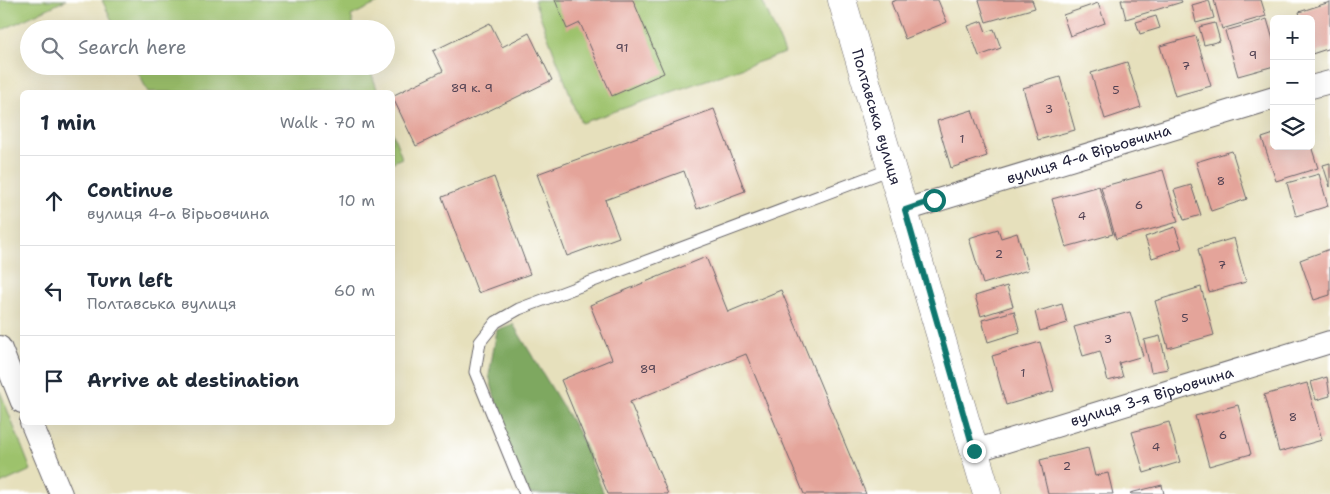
<!DOCTYPE html>
<meta charset="utf-8">
<style>
body{margin:0;font-family:"Shantell Sans",sans-serif;background:#f6f6f7;color:#1f2937}
.controls{position:absolute;right:15px;top:15px;display:grid;overflow:hidden;border-radius:8px;box-shadow:0 5px 20px #0002}
.controls button{width:45px;height:45px;display:grid;place-items:center;padding:0;border:0;border-bottom:1px solid #e0e1e3;background:#fff;color:#1f2937;font:25px sans-serif}
.stop{position:absolute;width:15px;height:15px;margin:-11px;border:4px solid #0f766e;border-radius:50%;background:#fff}
.stop.end{background:#0f766e;border-color:#fff;box-shadow:0 1px 5px #0008}
.list{margin:0;padding:0;list-style:none}
h2{display:flex;justify-content:space-between;align-items:center;height:65px;margin:0;padding:0 20px;font-size:21px}
h2 small{font-size:16px;font-weight:400;color:#747a83}
.list li{display:grid;grid-template-columns:32px 1fr auto;gap:15px;align-items:center;box-sizing:border-box;height:90px;padding:0 20px;border-top:1px solid #e0e1e3}
.list b{display:block;font-size:19px;white-space:nowrap}
.list p{margin:0;font-size:16px;white-space:nowrap;color:#747a83}
.list em{font-size:16px;font-style:normal;color:#747a83}
.icon{flex:none;width:28px;height:28px;fill:none;stroke:currentColor;stroke-width:2;stroke-linecap:round;stroke-linejoin:round}
.map{position:relative;flex:none;width:1330px;height:494px;overflow:hidden}
.search{position:absolute;background:#fff;box-shadow:0 5px 20px #0002;left:20px;top:20px;width:375px;height:55px;display:flex;align-items:center;gap:12px;box-sizing:border-box;padding:0 18px;border-radius:28px;color:#747a83;font-size:19px}
.panel{position:absolute;background:#fff;box-shadow:0 5px 20px #0002;left:20px;top:90px;width:375px;height:335px;border-radius:8px}
.map>svg:first-child{display:block}
</style>
<div class="map">
<svg width="1330" height="494" viewBox="0 0 1330 494">
<rect width="100%" height="100%" fill="#fff"/>
<filter id="ink" filterUnits="userSpaceOnUse"><feTurbulence type="fractalNoise" baseFrequency=".02" numOctaves="2"/><feDisplacementMap in="SourceGraphic" scale="10" xChannelSelector="R" yChannelSelector="G"/><feConvolveMatrix kernelMatrix="1 2 1 2 8 2 1 2 1" color-interpolation-filters="sRGB"/></filter>
<filter id="wash" filterUnits="userSpaceOnUse"><feTurbulence type="fractalNoise" baseFrequency=".0096" numOctaves="4" result="noise"/><feDisplacementMap in="SourceGraphic" scale="20" xChannelSelector="R" yChannelSelector="G"/><feGaussianBlur stdDeviation="1.12" result="paint"/><feColorMatrix in="noise" values="0 0 0 0 0 0 0 0 0 0 0 0 0 0 0 0 0 1.4 0 .05"/><feComposite in="paint" operator="in"/></filter>
<g filter="url(#wash)">
<rect width="100%" height="100%" fill="#e6e0bc"/>
<path fill="#9dc26c" stroke="#607254" d="M0 0H66L0 31Z
M102 0H384L351 16 355 29H116Z
M534 0H762L785 53 581 123Z
M135 66H369L378 92H148Z
M392 131 402 158 393 162H392Z
M0 391 31 470 0 484Z"/>
<path fill="#7ea860" stroke="#50654e" d="M513 324 580 435 604 494H520L489 375 497 330Z"/>
<g id="blocks">
<path fill="#e4a49a" d="M555 0H633L664 73 612 96 580 23 567 29Z
M897 0H938L947 22 905 39 891 2Z
M979 0H1032L1035 8 986 22Z
M1121 0H1181L1182 2 1126 19Z
M1209 0 1214 18 1196 23 1192 5Z
M1214 0H1261L1266 16 1222 29Z
M1330 2V48L1312 54 1311 19H1301L1299 12Z
M1098 3 1105 23 1070 36 1063 15Z
M1156 16 1160 28 1140 34 1136 22Z
M1267 19 1274 43V66L1238 76 1225 31Z
M982 21 986 32 994 29 1001 48 979 56 968 26Z
M490 23 502 47 529 33 552 80 416 146 392 96 443 71 433 51Z
M1215 23 1220 41 1204 45 1199 27Z
M1196 36 1211 86 1175 96 1160 46Z
M1127 62 1141 107 1105 119 1091 73Z
M1060 77 1075 130 1038 140 1023 88Z
M714 109 745 191 697 209 684 171 605 200 619 237 567 256 537 174Z
M972 110 987 156 951 168 937 121Z
M1274 134V146H1311L1318 168 1276 181 1262 138Z
M1232 151 1247 199 1211 211 1196 162Z
M1330 163V187L1323 165Z
M1163 170 1178 222 1116 239 1101 187Z
M1319 174 1328 206 1296 216 1287 183Z
M494 177 530 274 478 293 442 197Z
M1191 185 1201 215 1184 220 1174 190Z
M1099 186 1113 234 1066 247 1052 199Z
M1175 227 1182 248 1152 258 1145 237Z
M998 229 1001 238 1017 233 1028 270 983 284 969 238Z
M1234 238 1246 282 1209 292 1198 249Z
M1330 249V295L1314 300 1300 260Z
M706 257 728 312 781 290 866 494H804L746 354 630 402 668 494H608L561 380 612 359 590 305Z
M1007 286 1013 306 981 316 975 296Z
M1201 287 1214 335 1168 348 1155 301Z
M1062 304 1067 323 1040 331 1035 312Z
M1014 311 1020 332 988 342 982 320Z
M1130 312 1143 356 1119 363 1123 377 1108 381 1100 351 1083 356 1074 327Z
M1160 336 1168 369 1151 372 1144 340Z
M1040 342 1054 391 1006 405 992 356Z
M1327 377 1330 396 1316 400 1311 382Z
M1307 383 1322 440 1279 452 1264 395Z
M1238 405 1251 454 1209 466 1195 416Z
M1169 422 1180 462 1144 473 1132 432Z
M1088 448 1095 476 1108 473 1113 494H1048L1040 460Z
M1162 485 1164 494H1131L1130 493Z"/>
</g>
</g>
<g filter="url(#ink)">
<use href="#blocks" fill-opacity="0" stroke="#676468" stroke-width="1"/>
<g fill="none" stroke-linecap="round" stroke-linejoin="round">
<g stroke="#676468" stroke-width="13">
<path id="service" d="M525 494 475 372 480 342 496 322 519 309 891 169"/>
</g>
<g stroke="#676468" stroke-width="24">
<g id="minor">
<path d="M1311 87 1330 82"/>
<path id="s1" d="M905 210 1274 98"/>
<path d="M0 347 22 402"/>
<path d="M31 422 61 494"/>
<path id="s2" d="M974 451 1330 342"/>
</g>
</g>
<g stroke="#676468" stroke-width="29">
<g id="secondary">
<path id="s3" d="M842 0 987 494"/>
</g>
</g>
<use href="#service" stroke="#fff" stroke-width="11"/>
<use href="#minor" stroke="#fff" stroke-width="22"/>
<use href="#secondary" stroke="#fff" stroke-width="28"/>
</g>
</g>
<g fill="none" stroke-linecap="round" stroke-linejoin="round" filter="url(#ink)">
<path stroke="#0f766e" stroke-width="6" d="M934 200 905 210 974 451"/>
</g>
<g text-anchor="middle" dominant-baseline="central" stroke-width="4" stroke-linejoin="round" paint-order="stroke">
<g font-size="12" fill="#524253">
<text x="622" y="48">91</text>
<text x="1253" y="55">9</text>
<text x="1186" y="66">7</text>
<text x="472" y="88">89 к. 9</text>
<text x="1116" y="90">5</text>
<text x="1049" y="109">3</text>
<text x="962" y="139">1</text>
<text x="1221" y="181">8</text>
<text x="1139" y="205">6</text>
<text x="1082" y="216">4</text>
<text x="999" y="254">2</text>
<text x="1222" y="265">7</text>
<text x="1185" y="318">5</text>
<text x="1108" y="339">3</text>
<text x="648" y="369">89</text>
<text x="1023" y="373">1</text>
<text x="1293" y="417">8</text>
<text x="1223" y="435">6</text>
<text x="1156" y="447">4</text>
<text x="1067" y="466">2</text>
</g>
<g font-size="15" fill="#22223b" stroke="#fff">
<text stroke="none"><textPath href="#s3" startOffset="122">Полтавська вулиця</textPath></text>
<text stroke="none"><textPath href="#s1" startOffset="192">вулиця 4-а Вірьовчинa</textPath></text>
<text stroke="none"><textPath href="#s2" startOffset="186">вулиця 3-я Вірьовчина</textPath></text>
</g>
</g>
</svg>
<div class="controls">
<button>+</button>
<button>−</button>
<button><svg class="icon" aria-label="layers" viewBox="0 0 24 24"><path d="M12 4l9 5-9 5-9-5zM3 14l9 5 9-5"/></svg></button>
</div>
<div class="stop" style="left:934px;top:200px"></div>
<div class="stop end" style="left:974px;top:451px"></div>
<div class="search"><svg class="icon" aria-label="search" viewBox="0 0 24 24"><circle cx="10" cy="10" r="6"/><path d="M15 15l6 6"/></svg>Search here</div>
<section class="panel">
<h2>1 min<small>Walk · 70 m</small></h2>
<ul class="list">
<li><svg class="icon" aria-label="ahead" viewBox="0 0 24 24"><path d="M12 20V5M6 11l6-6 6 6"/></svg><div><b>Continue</b><p>вулиця 4-а Вірьовчинa</p></div><em>10 m</em></li>
<li><svg class="icon" aria-label="left" viewBox="0 0 24 24"><path d="M17 20v-9H6M10 6l-5 5 5 5"/></svg><div><b>Turn left</b><p>Полтавська вулиця</p></div><em>60 m</em></li>
<li><svg class="icon" aria-label="arrive" viewBox="0 0 24 24"><path d="M6 21V4h12l-3 4 3 4H6"/></svg><div><b>Arrive at destination</b></div></li>
</ul>
</section>
</div>
